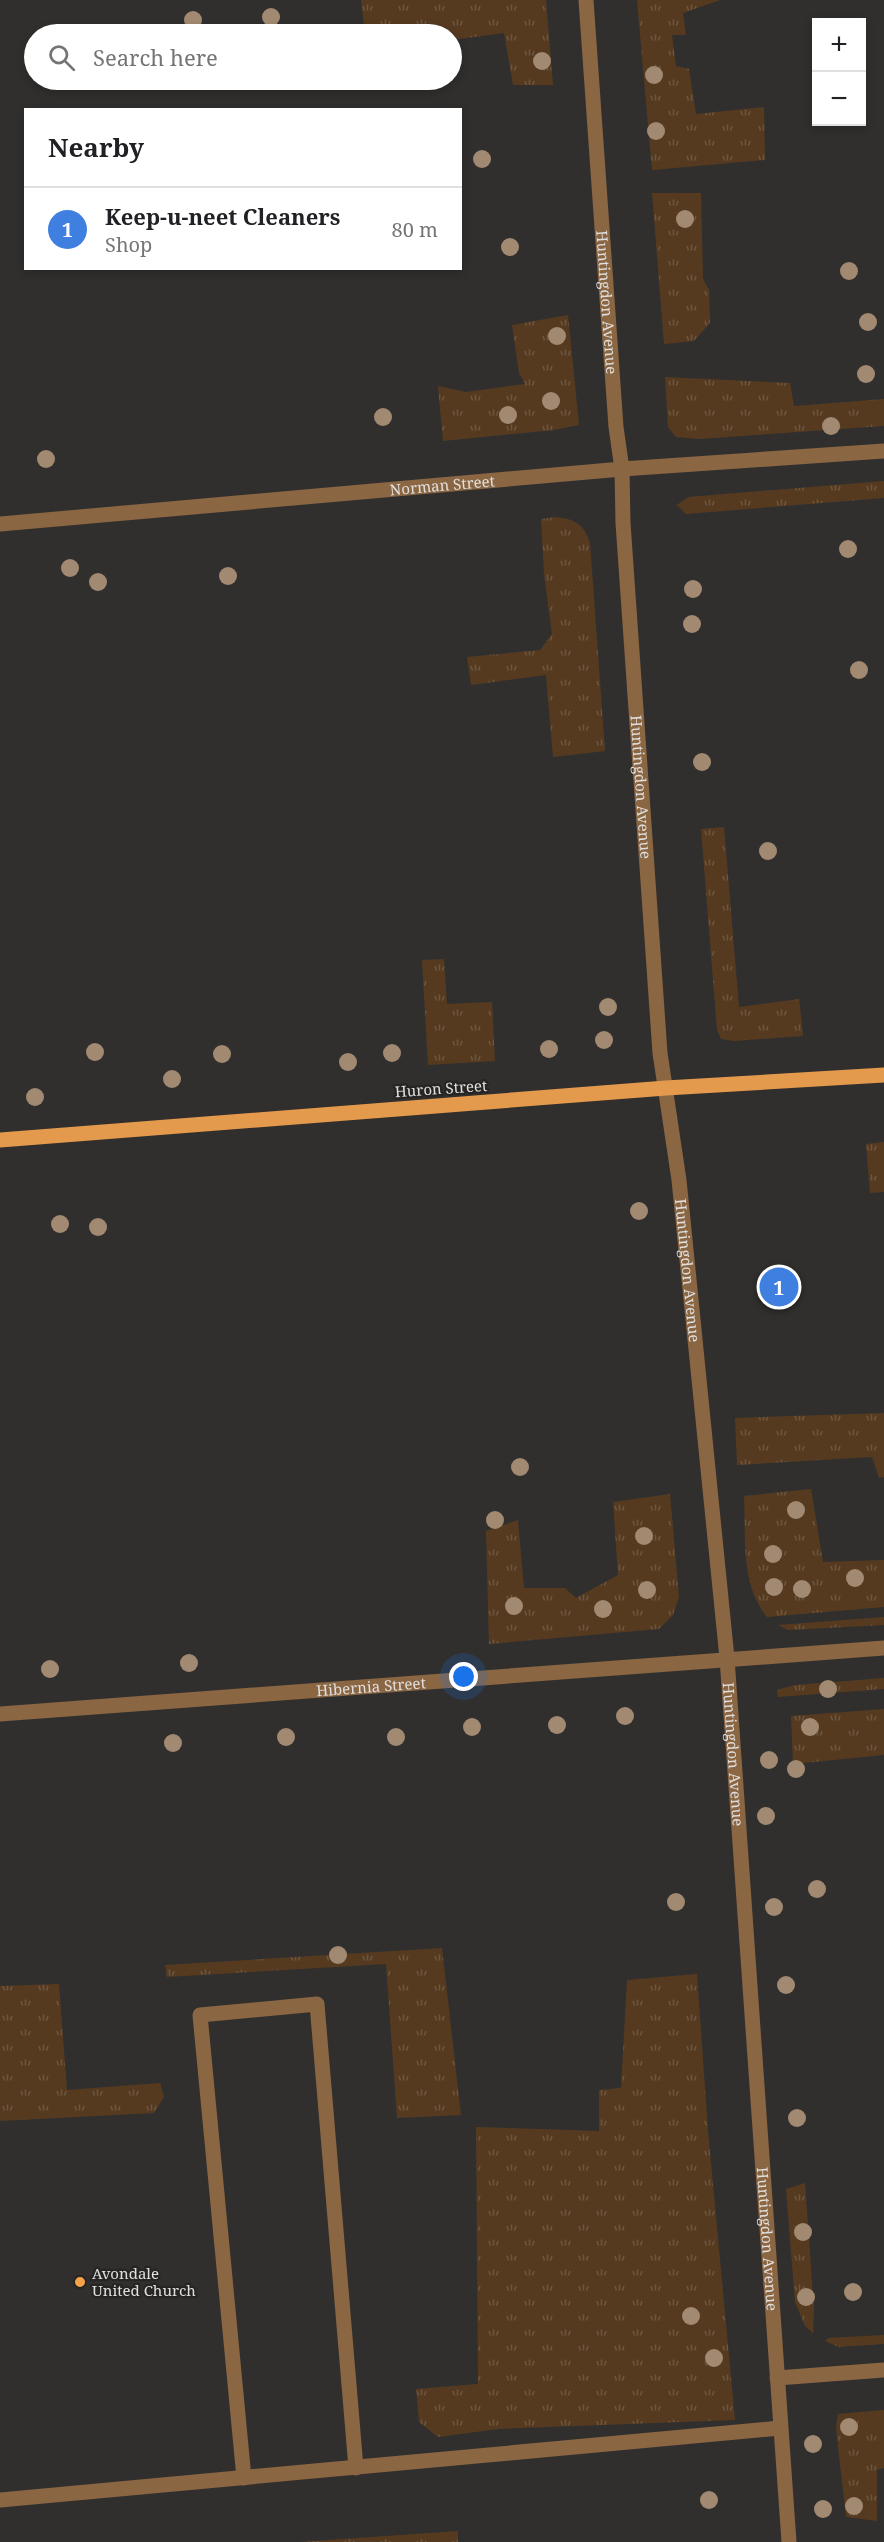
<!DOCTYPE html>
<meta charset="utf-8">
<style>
body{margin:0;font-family:"Noto Serif",serif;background:#f2f2f2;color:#202124}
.controls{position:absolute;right:18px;top:18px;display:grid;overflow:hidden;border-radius:0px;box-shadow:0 3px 9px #0003}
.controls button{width:54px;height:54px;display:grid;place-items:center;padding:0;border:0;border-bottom:2px solid #e0e0e0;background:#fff;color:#202124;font:30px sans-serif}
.you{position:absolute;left:464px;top:1677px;width:21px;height:21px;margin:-15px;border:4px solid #fff;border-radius:50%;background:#1a73e8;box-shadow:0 0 0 9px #1a73e833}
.badge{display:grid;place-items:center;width:39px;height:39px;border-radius:50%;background:#805b34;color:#fff;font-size:20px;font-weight:700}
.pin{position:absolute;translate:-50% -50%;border:3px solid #fff;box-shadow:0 2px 6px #0006}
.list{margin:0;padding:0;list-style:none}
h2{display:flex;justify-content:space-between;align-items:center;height:78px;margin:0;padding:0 24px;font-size:26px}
h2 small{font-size:20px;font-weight:400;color:#757577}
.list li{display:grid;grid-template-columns:39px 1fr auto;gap:18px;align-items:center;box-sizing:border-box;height:84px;padding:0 24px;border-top:2px solid #e0e0e0}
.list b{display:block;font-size:22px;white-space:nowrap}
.list p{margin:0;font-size:20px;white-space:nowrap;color:#757577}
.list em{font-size:20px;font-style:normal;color:#757577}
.icon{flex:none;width:33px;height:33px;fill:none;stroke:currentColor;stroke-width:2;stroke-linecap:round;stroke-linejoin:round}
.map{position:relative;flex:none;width:884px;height:2542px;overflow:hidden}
.search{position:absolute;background:#fff;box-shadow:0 3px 9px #0003;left:24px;top:24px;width:438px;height:66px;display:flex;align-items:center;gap:15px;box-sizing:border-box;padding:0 21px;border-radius:33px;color:#757577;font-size:22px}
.panel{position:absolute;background:#fff;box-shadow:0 3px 9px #0003;left:24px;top:108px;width:438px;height:162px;border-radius:0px}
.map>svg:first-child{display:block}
</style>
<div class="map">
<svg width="884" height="2542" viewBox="0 0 884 2542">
<defs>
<pattern id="grass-tufts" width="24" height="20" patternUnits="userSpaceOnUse" patternTransform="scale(1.5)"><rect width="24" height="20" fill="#553a20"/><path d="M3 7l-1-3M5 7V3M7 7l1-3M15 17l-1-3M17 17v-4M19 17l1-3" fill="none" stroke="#6d5640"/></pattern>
</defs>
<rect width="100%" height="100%" fill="#312f2d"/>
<path fill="url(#grass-tufts)" d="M361 0H546L553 85H513L504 33 452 40V34H414L401 28 390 34H365Z
M637 0H720L683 13 686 35H672L676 66 689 69 696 114 764 107 765 160 652 170Z
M652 193H701L703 279 709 290 710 323 694 341 664 344Z
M568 315 579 425 554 430 443 441 438 386 466 392 525 384 519 373 512 325Z
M665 377 790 383 794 406 884 399V426L699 439 676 437 668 427Z
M884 481V498L686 514 677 505 688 497Z
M555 517C575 519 584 524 590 543L605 751 553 757 546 675 471 685 467 657 540 650 552 634 544 574 541 519Z
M724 827 739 1007 799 999 803 1036 734 1041 721 1039 717 1030 701 829Z
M444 959 447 1004 492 1002 495 1061 428 1065 422 960Z
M884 1142V1192L870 1193 866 1144Z
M884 1413V1477L879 1478 872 1457 737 1465 735 1418Z
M811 1489 823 1562 884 1560V1607L767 1617C740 1584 746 1536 744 1496Z
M670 1494 679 1597 673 1615 659 1629 489 1644 486 1531 518 1520 524 1588H565L576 1598 618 1575 613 1502Z
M884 1617V1625L788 1630 778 1625Z
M884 1678V1689L778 1697 777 1690 795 1685Z
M884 1709V1755L793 1764 791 1716Z
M442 1948 461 2115 397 2118 386 1964 167 1977 165 1965Z
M697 1974 708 2131 735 2420 498 2429 438 2437 419 2422 416 2389 478 2384 476 2127 599 2131V2090L621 2088 627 1980Z
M59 1984 67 2090 160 2083 164 2097 154 2113 0 2121V1986Z
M805 2183 814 2310 813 2333 805 2326 795 2302 786 2189Z
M884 2335V2344L839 2347 825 2341 828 2338Z
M884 2410V2468L877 2470V2521L846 2517 836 2428 838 2414Z
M458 2531V2542H300Z"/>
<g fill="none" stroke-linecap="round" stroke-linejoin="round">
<g stroke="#8a6643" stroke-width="15">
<path id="s1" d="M586 0 616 427 622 469 623 523 660 1053 679 1180 727 1658 789 2542"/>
<path id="s2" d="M0 524 622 469 884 451"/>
<path id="s3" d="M0 1714 884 1648"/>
<path d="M777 2378 884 2370"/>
<path d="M244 2478 200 2015 317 2004 356 2468"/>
<path d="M0 2500 780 2428"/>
</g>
<path stroke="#e49a4d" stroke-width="15" d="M0 1140 666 1088 884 1075"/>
</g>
<g fill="#a28972">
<circle cx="271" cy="17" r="9"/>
<circle cx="193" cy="20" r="9"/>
<circle cx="542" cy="61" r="9"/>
<circle cx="654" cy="75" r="9"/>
<circle cx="656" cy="131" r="9"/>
<circle cx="482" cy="159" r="9"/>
<circle cx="685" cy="219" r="9"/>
<circle cx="510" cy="247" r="9"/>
<circle cx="849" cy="271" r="9"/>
<circle cx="868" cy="322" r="9"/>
<circle cx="557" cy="336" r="9"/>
<circle cx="866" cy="374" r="9"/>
<circle cx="551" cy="401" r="9"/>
<circle cx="508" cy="415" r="9"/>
<circle cx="383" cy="417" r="9"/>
<circle cx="831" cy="426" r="9"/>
<circle cx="46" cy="459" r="9"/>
<circle cx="848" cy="549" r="9"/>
<circle cx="70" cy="568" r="9"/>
<circle cx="228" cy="576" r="9"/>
<circle cx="98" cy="582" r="9"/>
<circle cx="693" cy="589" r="9"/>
<circle cx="692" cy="624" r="9"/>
<circle cx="859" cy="670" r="9"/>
<circle cx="702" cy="762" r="9"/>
<circle cx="768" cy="851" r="9"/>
<circle cx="608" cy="1007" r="9"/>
<circle cx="604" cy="1040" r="9"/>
<circle cx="549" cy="1049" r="9"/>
<circle cx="95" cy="1052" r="9"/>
<circle cx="392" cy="1053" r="9"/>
<circle cx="222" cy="1054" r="9"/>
<circle cx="348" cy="1062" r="9"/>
<circle cx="172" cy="1079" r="9"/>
<circle cx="35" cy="1097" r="9"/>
<circle cx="639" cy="1211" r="9"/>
<circle cx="60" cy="1224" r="9"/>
<circle cx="98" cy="1227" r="9"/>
<circle cx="520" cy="1467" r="9"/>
<circle cx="796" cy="1510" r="9"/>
<circle cx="495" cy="1520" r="9"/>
<circle cx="644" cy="1536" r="9"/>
<circle cx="773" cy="1554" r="9"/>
<circle cx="855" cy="1578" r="9"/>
<circle cx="774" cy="1587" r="9"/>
<circle cx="802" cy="1589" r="9"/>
<circle cx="647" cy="1590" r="9"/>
<circle cx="514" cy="1606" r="9"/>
<circle cx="603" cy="1609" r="9"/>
<circle cx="189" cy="1663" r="9"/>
<circle cx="50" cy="1669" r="9"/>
<circle cx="828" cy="1689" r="9"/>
<circle cx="625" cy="1716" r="9"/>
<circle cx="557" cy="1725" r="9"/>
<circle cx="472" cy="1727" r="9"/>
<circle cx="810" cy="1727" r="9"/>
<circle cx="286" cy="1737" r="9"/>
<circle cx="396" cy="1737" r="9"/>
<circle cx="173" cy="1743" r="9"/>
<circle cx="769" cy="1760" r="9"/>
<circle cx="796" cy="1769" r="9"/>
<circle cx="766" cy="1816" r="9"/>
<circle cx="817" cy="1889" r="9"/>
<circle cx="676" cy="1902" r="9"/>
<circle cx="774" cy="1907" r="9"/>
<circle cx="338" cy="1955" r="9"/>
<circle cx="786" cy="1985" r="9"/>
<circle cx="797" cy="2118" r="9"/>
<circle cx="803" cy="2232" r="9"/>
<circle cx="853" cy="2292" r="9"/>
<circle cx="806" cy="2297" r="9"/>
<circle cx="691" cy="2316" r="9"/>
<circle cx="714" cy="2358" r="9"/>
<circle cx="849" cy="2427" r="9"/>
<circle cx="813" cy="2444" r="9"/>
<circle cx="709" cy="2500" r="9"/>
<circle cx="854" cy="2506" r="9"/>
<circle cx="823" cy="2509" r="9"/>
</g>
<circle fill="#f6a248" stroke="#272523" stroke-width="2" cx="80" cy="2282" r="6"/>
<g text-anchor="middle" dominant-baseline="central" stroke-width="4.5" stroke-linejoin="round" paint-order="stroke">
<g font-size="15" fill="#e1dfde" stroke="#272523">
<text stroke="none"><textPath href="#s1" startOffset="303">Huntingdon Avenue</textPath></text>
<text stroke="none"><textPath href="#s2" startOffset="444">Norman Street</textPath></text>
<text stroke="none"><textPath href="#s1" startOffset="789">Huntingdon Avenue</textPath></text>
<text transform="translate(441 1088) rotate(-4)">Huron Street</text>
<text stroke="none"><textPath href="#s1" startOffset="1275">Huntingdon Avenue</textPath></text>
<text stroke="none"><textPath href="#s3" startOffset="372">Hibernia Street</textPath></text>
<text stroke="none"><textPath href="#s1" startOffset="1761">Huntingdon Avenue</textPath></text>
<text stroke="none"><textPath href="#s1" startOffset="2247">Huntingdon Avenue</textPath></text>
</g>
<g font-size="15" fill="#e1dfde" stroke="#272523" text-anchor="start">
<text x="92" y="2273">Avondale<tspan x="92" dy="17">United Church</tspan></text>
</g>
</g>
</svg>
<div class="controls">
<button>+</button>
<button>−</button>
</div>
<div class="you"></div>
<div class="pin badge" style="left:779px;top:1287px;background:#3f7fe0">1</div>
<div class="search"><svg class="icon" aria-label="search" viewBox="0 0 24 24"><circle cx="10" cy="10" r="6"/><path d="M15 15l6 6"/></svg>Search here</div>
<section class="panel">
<h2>Nearby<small></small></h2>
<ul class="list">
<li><span class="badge" style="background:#3f7fe0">1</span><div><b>Keep-u-neet Cleaners</b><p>Shop</p></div><em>80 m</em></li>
</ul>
</section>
</div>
